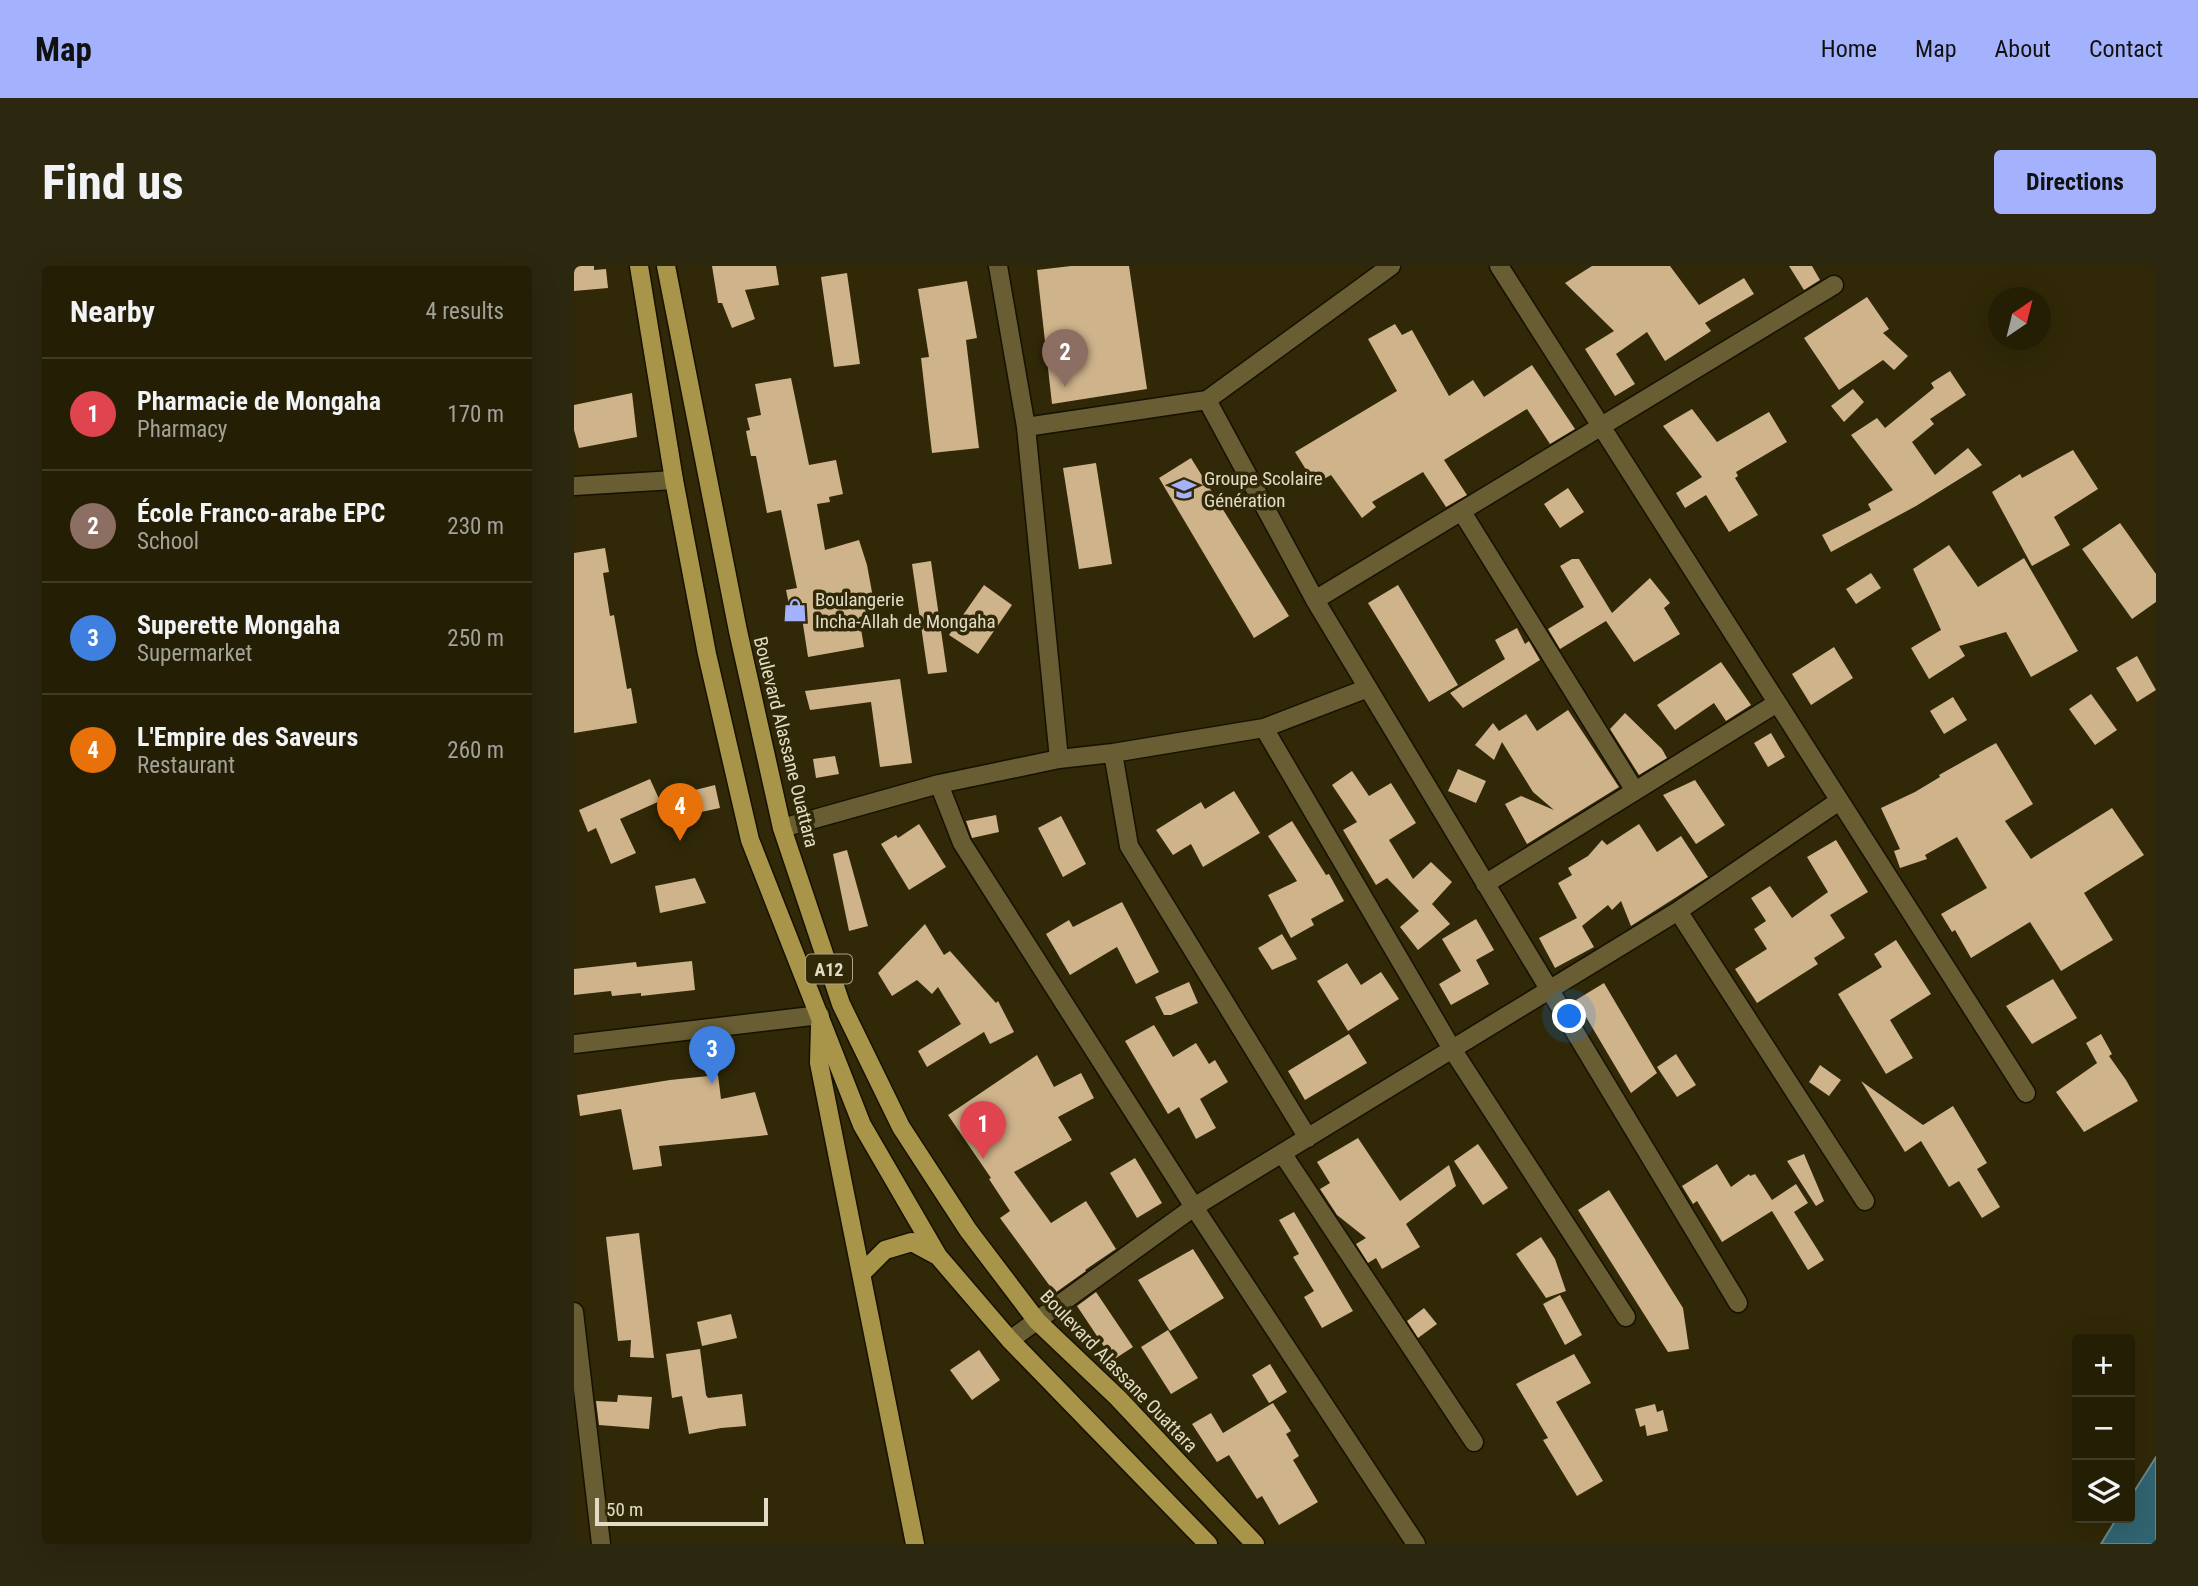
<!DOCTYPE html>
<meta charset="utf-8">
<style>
body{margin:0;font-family:"Roboto Condensed",sans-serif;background:#2c270f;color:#f1f3f6}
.controls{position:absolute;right:21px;bottom:21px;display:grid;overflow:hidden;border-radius:7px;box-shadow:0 7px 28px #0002}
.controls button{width:63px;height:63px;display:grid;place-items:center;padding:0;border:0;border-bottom:2px solid #413c27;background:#241e05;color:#f1f3f6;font:35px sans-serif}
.compass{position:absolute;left:1414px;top:21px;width:63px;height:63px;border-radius:50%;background:#241e05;box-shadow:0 7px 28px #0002;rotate:35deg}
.scale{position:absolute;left:21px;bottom:18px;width:173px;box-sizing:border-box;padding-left:7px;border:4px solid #e2dcc6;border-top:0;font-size:19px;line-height:24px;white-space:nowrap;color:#e2dcc6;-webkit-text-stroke:5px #302807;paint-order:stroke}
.you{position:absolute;left:996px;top:751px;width:24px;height:24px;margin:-18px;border:5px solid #fff;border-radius:50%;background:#1a73e8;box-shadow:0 0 0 10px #1a73e833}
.badge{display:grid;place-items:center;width:46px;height:46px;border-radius:50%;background:#a4b1fc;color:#fff;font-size:23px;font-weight:700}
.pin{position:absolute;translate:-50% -58px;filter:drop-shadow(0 2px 4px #0008)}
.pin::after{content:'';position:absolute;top:37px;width:24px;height:21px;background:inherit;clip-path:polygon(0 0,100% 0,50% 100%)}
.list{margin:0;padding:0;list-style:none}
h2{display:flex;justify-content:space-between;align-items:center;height:91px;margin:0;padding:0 28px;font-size:30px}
h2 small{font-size:23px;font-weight:400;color:#a3a29a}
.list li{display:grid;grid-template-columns:46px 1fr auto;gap:21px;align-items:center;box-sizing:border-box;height:112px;padding:0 28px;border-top:2px solid #413c27}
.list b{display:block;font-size:26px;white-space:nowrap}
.list p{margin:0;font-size:23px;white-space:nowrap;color:#a3a29a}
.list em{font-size:23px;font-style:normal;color:#a3a29a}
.icon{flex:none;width:38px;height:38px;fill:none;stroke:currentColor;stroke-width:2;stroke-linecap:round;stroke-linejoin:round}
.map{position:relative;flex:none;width:1582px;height:1278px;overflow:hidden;border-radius:7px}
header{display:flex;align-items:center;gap:42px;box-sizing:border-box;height:98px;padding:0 35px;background:#a4b1fc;color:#111}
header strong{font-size:33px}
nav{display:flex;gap:38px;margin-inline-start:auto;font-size:24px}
.intro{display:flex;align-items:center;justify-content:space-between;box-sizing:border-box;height:168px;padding:0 42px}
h1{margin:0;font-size:49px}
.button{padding:18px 32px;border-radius:7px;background:#a4b1fc;color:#111;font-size:24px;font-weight:700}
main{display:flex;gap:42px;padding:0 42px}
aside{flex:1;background:#241e05;border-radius:7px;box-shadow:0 7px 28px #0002}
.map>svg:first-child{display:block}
</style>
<header>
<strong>Map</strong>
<nav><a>Home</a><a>Map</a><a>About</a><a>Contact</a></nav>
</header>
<div class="intro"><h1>Find us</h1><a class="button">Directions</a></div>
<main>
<aside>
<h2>Nearby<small>4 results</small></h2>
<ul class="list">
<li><span class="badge" style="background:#e0444e">1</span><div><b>Pharmacie de Mongaha</b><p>Pharmacy</p></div><em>170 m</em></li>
<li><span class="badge" style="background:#8d6e63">2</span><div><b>École Franco-arabe EPC</b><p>School</p></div><em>230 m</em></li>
<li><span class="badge" style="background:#3f7fe0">3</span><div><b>Superette Mongaha</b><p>Supermarket</p></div><em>250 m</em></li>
<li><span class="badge" style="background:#e8710a">4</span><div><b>L'Empire des Saveurs</b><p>Restaurant</p></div><em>260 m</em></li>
</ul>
</aside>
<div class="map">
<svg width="1582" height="1278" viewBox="0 0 1582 1278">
<rect width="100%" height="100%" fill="#302807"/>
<path fill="#316471" stroke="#66888a" stroke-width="2" d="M1582 1191V1278H1527L1543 1252H1556V1232Z"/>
<path fill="#cfb38b" d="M0 0H20V4L32 3 34 22 0 25Z
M138 0H202L205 19 171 24 181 53 158 62 148 37H144Z
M497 0H555L573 123 478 138 463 4Z
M1018 0H1096L1125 39 1170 12 1180 28 1131 57 1137 65 1091 95 1073 66 1042 88 1061 118 1041 130 1011 83 1040 65 991 17Z
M1215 0H1238L1246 14 1230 24Z
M273 7 286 98 260 101 247 11Z
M393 15 403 72 392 74 405 182 358 187 347 92 355 91 344 23Z
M1293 31 1315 63 1309 67 1334 90 1320 104 1309 94 1265 124 1230 72Z
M821 58 828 69 838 64 875 130 899 114 910 131 958 99 1001 163 976 178 953 143 870 194 893 229 872 241 849 206 798 236 802 241 788 252 757 209 741 218 721 186 823 125 794 73Z
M1376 105 1392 129 1356 153 1360 158 1338 176 1361 209 1394 182 1408 199 1342 240 1257 286 1248 269 1297 244 1294 238 1319 224 1277 169 1303 152 1311 162 1360 122 1357 117Z
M217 112 235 199 262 194 269 228 255 231 256 236 243 238 251 284 285 274 293 299 302 348 285 351 290 381 234 391 228 352 218 353 212 324 223 322 207 244 193 247 182 190H177L172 165 176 164 173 152 187 149 181 118Z
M1279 123 1290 136 1270 156 1257 140Z
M58 127 63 171 5 182 0 164V139Z
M1118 143 1143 176 1195 146 1213 176 1162 206 1164 210 1161 212 1184 249 1155 266 1132 229 1111 242 1102 227 1128 211 1089 160Z
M1499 184 1524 223 1480 251 1496 279 1458 300 1418 226 1446 208 1448 212Z
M617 192 715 350 680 372 585 212Z
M522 197 538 298 505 303 489 202Z
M994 222 1010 246 986 262 970 238Z
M1546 257 1582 308V336L1558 353 1508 283Z
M1375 279 1404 321 1450 292 1504 385 1457 411 1432 366 1385 380 1391 390 1355 413 1337 382 1367 364 1339 303Z
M31 282 35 306 29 307 36 350 40 349 53 423 57 422 63 457 0 467V287Z
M998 293H1005L1038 347 1076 312 1096 337 1090 342 1106 368 1060 396 1032 355 986 383 974 363 1010 341 986 300Z
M357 295 373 406 354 408 338 298Z
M1297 307 1307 322 1282 338 1272 323Z
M410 319 438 339 404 388 375 369Z
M824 319 884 419 855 436 794 337Z
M943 362 951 378 955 375 966 394 889 442 876 427 931 393 921 374Z
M1260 381 1279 412 1237 439 1218 408Z
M1563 390 1582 424 1563 436 1542 402Z
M1147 396 1177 439 1152 455 1140 437 1101 464 1083 439Z
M326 413 338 497 306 501 297 436 236 444 231 425Z
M1517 428 1543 464 1521 479 1495 443Z
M1379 431 1393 454 1370 468 1356 445Z
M994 444 1045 521 953 578 931 538 947 530 980 544 959 526 928 476 920 494 901 479 919 457 925 465 952 448 963 465Z
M1051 447 1088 483 1093 492 1065 509 1036 463Z
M1197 467 1211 491 1194 501 1180 477Z
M1422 477 1459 538 1431 555 1457 593 1538 542 1570 589 1510 627 1539 674 1487 705 1456 656 1397 692 1381 664 1378 666 1367 648 1413 622 1383 571 1351 589 1353 593 1326 602 1320 585 1326 583 1307 542 1341 526 1366 511 1365 509Z
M261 490 265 508 242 512 239 493Z
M884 503 912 515 902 537 874 525Z
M778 505 795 530 817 517 842 557 815 574 839 613 857 596 878 616 858 638 876 658 844 684 826 661 845 645 813 612 802 619 769 564 783 556 758 519Z
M76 513 86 535 46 553 62 587 37 598 22 562 14 566 5 544Z
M1121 514 1151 559 1122 578 1089 529Z
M141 519 146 542 127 546 121 524Z
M660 525 686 567 629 601 617 578 599 589 582 564 627 536 631 543Z
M422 549 425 566 398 572 392 555Z
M487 550 512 598 489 611 464 562Z
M718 555 752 609 755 608 770 635 737 653 740 659 717 672 694 629 723 615 694 570Z
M345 558 372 601 335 624 307 578 322 569 324 572Z
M1065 558 1083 586 1107 570 1134 611 1057 660 1047 635 1038 644 1034 639 1008 660 1020 681 981 702 965 672 1003 652 984 617 998 609 994 602 1014 590 1028 574 1033 579Z
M1262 574 1294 626 1256 649 1271 672 1240 692 1244 698 1183 737 1161 703 1193 683 1180 663 1192 655 1177 632 1196 620 1218 652 1254 626 1233 591Z
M273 584 294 660 275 665 259 588Z
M121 612 132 637 86 647 81 620Z
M548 636 585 706 562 718 543 681 496 709 472 668 495 654 499 661Z
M902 653 920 684 902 694 915 718 877 739 865 718 887 705 868 673Z
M351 658 370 689 376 685 422 737 424 735 440 766 416 778 410 766 353 801 344 785 387 758 364 721 358 728 343 714 318 730 304 707Z
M708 668 723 693 698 704 684 682Z
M1322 674 1357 728 1316 754 1339 792 1312 808 1264 728 1308 701 1300 688Z
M118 695 121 724 67 730V727L38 730 37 725 0 729V703L62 696 63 701Z
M773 697 787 719 807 706 825 733 774 765 743 715Z
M1479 713 1503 752 1458 778 1432 740Z
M615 716 624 737 597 749H590L581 731Z
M1030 717 1083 807 1057 827 1002 734Z
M580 759 599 791 622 777 635 798 641 794 654 816 626 833 642 862 622 873 605 841 594 848 551 775Z
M775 768 793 797 731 834 714 805Z
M1527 768 1538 788 1535 790 1552 814 1564 835 1510 866 1482 826 1526 795 1523 797 1512 777Z
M1102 788 1122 819 1103 831 1083 801Z
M463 789 480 821 507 807 520 832 484 851 498 874 440 906 477 957 512 935 542 983 511 1004 512 1005 481 1027 426 952 436 945 415 913 417 912 374 849Z
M1246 799 1267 814 1255 830 1235 816Z
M144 809 147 833 181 826 194 869 85 880 88 900 59 904 47 843 6 850 3 829 96 814Z
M1287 815 1349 859 1379 840 1413 897 1403 903 1426 941 1408 952 1385 915 1375 921 1347 875 1331 886Z
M784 872 826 935 875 899 882 920 832 958 846 981 808 1003 802 992 794 997 782 978 792 972 763 949 746 923 756 917 743 896Z
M904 878 934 922 909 939 880 895Z
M1230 888 1250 935 1242 940 1213 895Z
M561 892 588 937 563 952 536 907Z
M1143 898 1157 921 1175 908 1176 910 1181 908 1198 934 1222 918 1234 937 1220 946 1250 994 1234 1004 1198 945 1148 976 1123 935 1119 938 1108 920Z
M1035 924 1109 1042 1115 1083 1094 1086 1004 944Z
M720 946 779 1045 748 1062 730 1031 740 1025 719 991 725 988 705 954Z
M65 967 80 1092 56 1091 57 1074 44 1075 32 971Z
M967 971 981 993 992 1025 972 1032 942 988Z
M619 983 650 1032 596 1065 564 1014Z
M522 1026 559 1081 539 1094 503 1040Z
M986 1029 1008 1069 991 1079 969 1038Z
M850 1042 863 1058 844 1072 833 1055Z
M157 1048 163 1072 128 1080 123 1056Z
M594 1064 624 1112 597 1128 567 1081Z
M126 1083 132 1129 134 1132 168 1128 172 1160 147 1162 115 1168 108 1130 98 1132 92 1088Z
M405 1084 426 1114 398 1134 376 1104Z
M1000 1088 1017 1117 982 1136 1029 1215 1003 1230 969 1174 974 1172 942 1118Z
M696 1098 713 1126 695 1137 678 1109Z
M44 1129 78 1131 75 1163 25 1159 22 1135 43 1136Z
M699 1137 717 1165 712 1168 725 1190 719 1194 744 1236 705 1259 688 1230 683 1233 655 1189 643 1196 618 1158 637 1147 649 1167Z
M1081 1138 1083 1146 1089 1144 1094 1165 1073 1170 1071 1159 1066 1161 1061 1143Z"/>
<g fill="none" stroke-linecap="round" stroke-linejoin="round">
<g stroke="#161100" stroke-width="21">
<path id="minor" d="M424 0 452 161 485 493
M925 0 1452 827
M633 134 741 334 1164 1037
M452 161 633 134 817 0
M0 220 100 214
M888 246 1061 525
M741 334 1260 19
M690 462 878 783 1052 1051
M539 487 555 580 734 872
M365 518 388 577 620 941 842 1278
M208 562 365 518 485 493 539 487 690 462 794 422
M911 618 1203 437
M1104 645 1291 935
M0 778 246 749
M708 887 900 1176
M0 1046 27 1278
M436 1074 620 941 1104 645 1265 535"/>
</g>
<g stroke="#161100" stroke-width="21">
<path id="major" d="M65 0 100 214 133 388 176 574 288 859 364 990 436 1074 634 1278
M92 0 164 365 208 562 267 738 327 861 394 964 463 1055 544 1132 681 1278
M246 759 245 797 341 1278
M287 1008 311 984 338 976 364 990"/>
</g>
<use href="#minor" stroke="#685d33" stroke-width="18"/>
<use href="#major" stroke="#a89549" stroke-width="18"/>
</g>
<defs>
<g id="school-bare" transform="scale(1.89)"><path d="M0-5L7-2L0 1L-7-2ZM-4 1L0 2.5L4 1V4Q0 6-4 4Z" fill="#a4b1fc" stroke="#302807" stroke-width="2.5" paint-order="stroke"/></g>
<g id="shop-bare" transform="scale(1.89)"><path d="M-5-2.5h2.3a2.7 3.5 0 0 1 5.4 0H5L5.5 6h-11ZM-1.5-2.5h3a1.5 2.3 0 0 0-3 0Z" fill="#a4b1fc" stroke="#302807" stroke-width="2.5" paint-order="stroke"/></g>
</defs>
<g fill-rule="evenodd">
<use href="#school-bare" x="610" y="223"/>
<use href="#shop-bare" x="221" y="344"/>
</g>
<g text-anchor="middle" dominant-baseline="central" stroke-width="7" stroke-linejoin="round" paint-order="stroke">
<rect fill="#302807" stroke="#ada68d" stroke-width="2" x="232" y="688.5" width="46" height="29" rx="5"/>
<g font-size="18" font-weight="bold" fill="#e2dcc6">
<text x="255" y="703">A12</text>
</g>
<g font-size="19" fill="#e2dcc6" stroke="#302807" text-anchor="start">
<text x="630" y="212">Groupe Scolaire<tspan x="630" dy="22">Génération</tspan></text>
<text x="241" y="333">Boulangerie<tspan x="241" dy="22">Incha-Allah de Mongaha</tspan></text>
</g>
<g font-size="19" fill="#e2dcc6" stroke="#302807">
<text transform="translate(212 476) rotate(76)">Boulevard Alassane Ouattara</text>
<text transform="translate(545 1105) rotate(46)">Boulevard Alassane Ouattara</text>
</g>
</g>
</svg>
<div class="controls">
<button>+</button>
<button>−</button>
<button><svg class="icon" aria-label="layers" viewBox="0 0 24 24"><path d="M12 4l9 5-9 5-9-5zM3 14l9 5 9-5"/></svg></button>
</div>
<svg class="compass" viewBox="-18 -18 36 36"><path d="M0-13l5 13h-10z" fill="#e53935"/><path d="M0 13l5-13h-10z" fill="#a3a29a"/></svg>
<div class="scale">50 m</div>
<div class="you"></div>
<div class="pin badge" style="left:409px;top:893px;background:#e0444e">1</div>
<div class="pin badge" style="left:491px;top:121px;background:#8d6e63">2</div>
<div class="pin badge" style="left:138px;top:818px;background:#3f7fe0">3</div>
<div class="pin badge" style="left:106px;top:575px;background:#e8710a">4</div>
</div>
</main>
